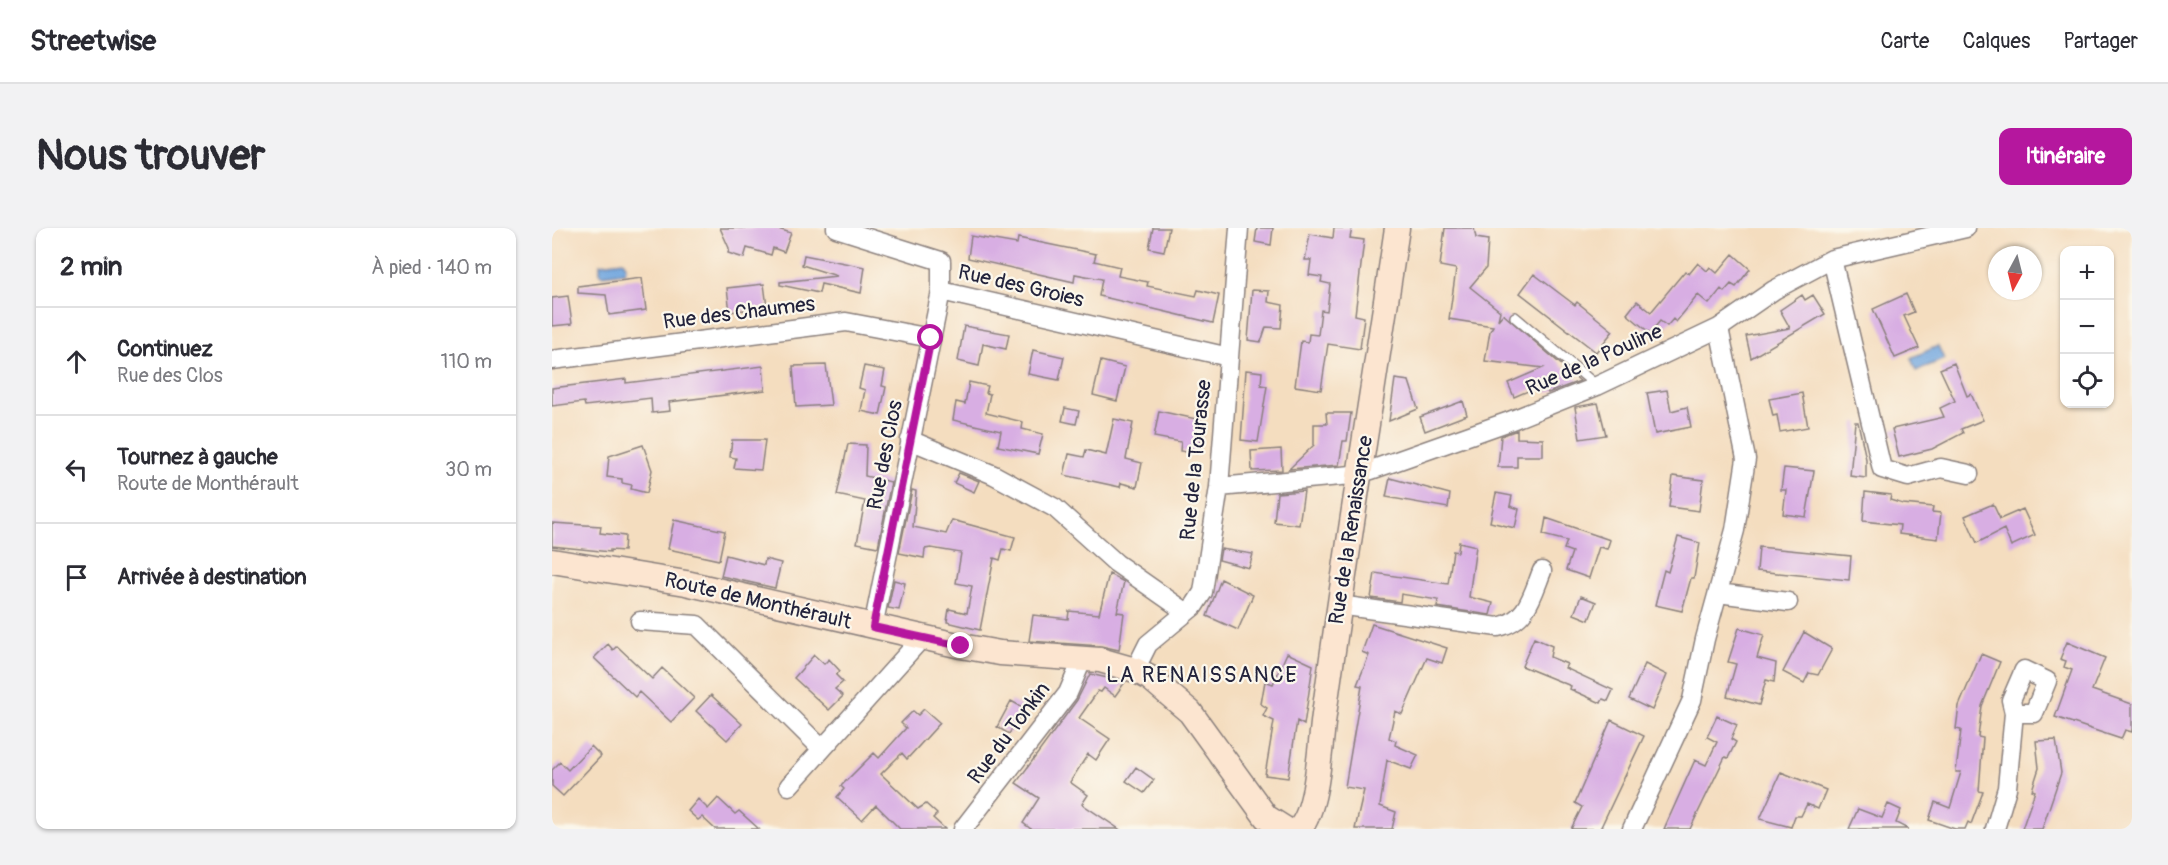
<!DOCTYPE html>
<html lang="fr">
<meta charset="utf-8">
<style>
body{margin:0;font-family:Pangolin,sans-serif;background:#f2f2f3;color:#2b2b33}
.controls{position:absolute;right:18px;top:18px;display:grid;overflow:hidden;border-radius:12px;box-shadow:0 2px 4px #0004}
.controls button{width:54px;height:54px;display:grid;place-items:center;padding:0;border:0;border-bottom:2px solid #e1e1e2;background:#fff;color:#2b2b33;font:30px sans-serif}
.compass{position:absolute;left:1436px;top:18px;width:54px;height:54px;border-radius:50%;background:#fff;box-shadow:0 2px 4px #0004;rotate:187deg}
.stop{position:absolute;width:18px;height:18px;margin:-14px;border:4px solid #b5179e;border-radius:50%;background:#fff}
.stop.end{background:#b5179e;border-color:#fff;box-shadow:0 2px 6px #0008}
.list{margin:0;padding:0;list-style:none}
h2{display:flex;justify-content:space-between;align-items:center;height:78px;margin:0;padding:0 24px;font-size:26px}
h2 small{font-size:20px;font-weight:400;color:#7c7c81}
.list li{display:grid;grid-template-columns:39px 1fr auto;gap:18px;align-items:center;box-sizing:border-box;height:108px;padding:0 24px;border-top:2px solid #e1e1e2}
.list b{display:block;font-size:22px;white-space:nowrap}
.list p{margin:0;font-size:20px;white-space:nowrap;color:#7c7c81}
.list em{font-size:20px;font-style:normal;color:#7c7c81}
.icon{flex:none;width:33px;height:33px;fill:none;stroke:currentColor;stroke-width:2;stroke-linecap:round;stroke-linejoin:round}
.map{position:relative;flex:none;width:1580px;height:601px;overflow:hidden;border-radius:12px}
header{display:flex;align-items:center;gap:36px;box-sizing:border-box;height:84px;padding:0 30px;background:#fff;border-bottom:2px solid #e1e1e2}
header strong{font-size:28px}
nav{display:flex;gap:33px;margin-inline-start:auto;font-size:21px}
.intro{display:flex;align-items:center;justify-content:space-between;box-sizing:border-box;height:144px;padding:0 36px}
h1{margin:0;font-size:42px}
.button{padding:15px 27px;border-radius:12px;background:#b5179e;color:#fff;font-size:21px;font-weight:700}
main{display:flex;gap:36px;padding:0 36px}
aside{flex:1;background:#fff;border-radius:12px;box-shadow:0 2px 4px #0004}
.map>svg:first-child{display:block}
</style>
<header>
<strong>Streetwise</strong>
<nav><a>Carte</a><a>Calques</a><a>Partager</a></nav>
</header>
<div class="intro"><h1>Nous trouver</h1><a class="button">Itinéraire</a></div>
<main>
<aside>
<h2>2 min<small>À pied · 140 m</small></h2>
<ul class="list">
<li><svg class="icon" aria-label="ahead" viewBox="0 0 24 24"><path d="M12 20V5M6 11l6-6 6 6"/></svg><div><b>Continuez</b><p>Rue des Clos</p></div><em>110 m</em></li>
<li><svg class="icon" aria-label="left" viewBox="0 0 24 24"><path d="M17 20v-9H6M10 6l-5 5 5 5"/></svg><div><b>Tournez à gauche</b><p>Route de Monthérault</p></div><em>30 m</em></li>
<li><svg class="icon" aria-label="arrive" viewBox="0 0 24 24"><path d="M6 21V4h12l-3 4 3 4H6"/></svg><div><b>Arrivée à destination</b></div></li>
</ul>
</aside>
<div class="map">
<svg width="1580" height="601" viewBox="0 0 1580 601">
<rect width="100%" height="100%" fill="#fbf7ec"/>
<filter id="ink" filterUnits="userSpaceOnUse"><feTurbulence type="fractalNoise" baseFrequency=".0167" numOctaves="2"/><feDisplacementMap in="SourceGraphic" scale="12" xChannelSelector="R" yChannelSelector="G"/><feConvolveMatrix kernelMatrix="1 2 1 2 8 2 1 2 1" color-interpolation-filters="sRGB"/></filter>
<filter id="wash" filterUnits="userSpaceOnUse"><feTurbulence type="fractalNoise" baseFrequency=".008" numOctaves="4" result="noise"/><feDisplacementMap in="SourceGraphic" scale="24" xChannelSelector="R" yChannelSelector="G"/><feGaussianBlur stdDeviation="1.35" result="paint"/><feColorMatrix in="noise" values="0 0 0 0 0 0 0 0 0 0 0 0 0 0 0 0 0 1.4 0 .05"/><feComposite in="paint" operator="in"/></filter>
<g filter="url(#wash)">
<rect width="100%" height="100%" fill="#f4ddbf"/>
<path fill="#71a6de" stroke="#4a648c" stroke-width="1.5" d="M71 33 74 38 73 44 50 47 48 45V36Z
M1386 118 1392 131 1364 143 1359 130Z"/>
<g id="blocks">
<path fill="#d8aee3" d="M168 0H223L239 5 232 24 221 20 219 27 195 20 192 30 176 25 177 20Z
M601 0H617L612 23 597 20Z
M705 0H721L719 17 703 14Z
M782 0H800L798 10 812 12 803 87 812 89 808 121 776 116 769 162 743 158 749 113 756 114 757 106 766 107 769 82 775 83 778 56 769 54 770 49 757 47 759 32H753L758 6 781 10Z
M893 0H922L924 10 936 12 934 40 918 59 948 83 946 92 951 86 1028 153 996 165 992 156 962 169 956 155 991 140 933 133 938 103 941 98 897 91 904 41 888 38Z
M419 8 465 16 466 10 544 26 542 33 568 39 566 48 596 54 595 58 644 68 646 62 667 67 661 95 547 68 550 51 523 46 522 54 416 30Z
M1181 26 1198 41 1184 59 1179 56 1172 64 1169 61 1157 76 1146 67 1124 94 1121 91 1115 98 1108 93 1098 105 1075 86 1085 73 1099 84 1133 43 1137 46 1146 35 1155 43 1158 39 1165 45Z
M252 27 313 39 309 65 269 56 267 65 228 57V54L285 48 250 37Z
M982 46 1023 77 1025 74 1061 103 1044 124 968 65Z
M90 50 94 82 57 87 54 67 26 65V58Z
M212 56 215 79 178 84 175 60Z
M700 62 717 63 716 74 731 77 729 100 714 99 709 114 696 112Z
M1354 66 1362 84 1352 88 1367 120 1343 130 1321 81Z
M1250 67 1253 72 1261 67 1273 86 1199 130 1194 108 1238 100 1228 82Z
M16 68 20 96 0 98V70Z
M412 98 457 106 454 121 431 116 427 138 406 133Z
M481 122 512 129 507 152 476 146Z
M549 133 573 139 565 173 541 167Z
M1402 135 1415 168 1419 166 1431 192 1409 201 1411 205 1380 221 1347 229 1340 201 1392 189 1388 180 1403 173 1388 141Z
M274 137 279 177 244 179 241 138Z
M211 138 213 162 117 174 118 183 100 185 99 170 33 178 32 174 0 178V160L74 151V155Z
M312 138 333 142 330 158 334 159 328 187 309 183 313 162 307 160Z
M694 142 710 144 709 157 715 158 706 214 689 212Z
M843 151 857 153 866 181 837 193Z
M417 154 436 158 434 165 438 166 434 185 471 194 470 201 491 206 486 226 446 218 449 203 401 192 404 174 413 176Z
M1115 162 1119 183 1135 179 1139 199 1103 206 1095 165Z
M1250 165 1256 199 1228 204 1225 187 1221 188 1217 171Z
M911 173 915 187 873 203 868 189Z
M1046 175 1054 207 1028 211 1023 179Z
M513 180 527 183 524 196 510 193Z
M607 183 649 192 646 207 650 208 645 226 628 223 629 214 602 209Z
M774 185H799L795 213H791L787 237 737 241 762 217V196H775Z
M562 191 581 195 574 231 590 235 585 259 569 255 568 259 512 247 517 226 532 229 534 222 554 227Z
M1303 194H1306L1314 231V250L1298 248Z
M965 202V210L991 211V228H965V239H946L949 208Z
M180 212H213L209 242 182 240 184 230 178 229Z
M296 216 314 217 313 248 339 254 326 319 305 315 313 273 285 267Z
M91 217 100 242 95 265 79 261 80 257 70 255V251L55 249 57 228Z
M729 221 730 242 700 243 699 223Z
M1232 240 1262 243 1254 289 1231 286 1234 262H1229Z
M407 245 427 253 422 264 402 255Z
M1121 248 1151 252 1147 283 1117 279Z
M838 250 898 266 896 280 834 269Z
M360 262 364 263 361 299 394 306 400 292 463 309 459 323 451 321 448 332 442 330 428 402 395 394 397 381 415 385 420 358 404 355 409 325 379 320 373 321 372 330 347 325Z
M752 263 747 297 722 294 725 265Z
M1313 264 1339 267 1338 272 1351 276 1381 279 1380 284 1389 285 1386 311 1347 306 1348 297 1311 293Z
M944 265 960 268 958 278 967 281 963 300 938 294Z
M1441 276 1448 291 1471 281 1483 307 1459 318 1452 301 1425 315 1413 288Z
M994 290 1058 312 1055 321 1047 319 1037 350 1014 342 1020 324 1012 321 1015 313 991 307Z
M122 292 173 303 167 332 116 321Z
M0 295 49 298 48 305 73 308 72 323 58 322V324L0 318Z
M1126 309 1148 315 1142 350H1139L1130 383 1103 377 1112 342 1116 344Z
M907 314 924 318 917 369 941 375 938 387 885 379 886 372 849 366 848 374 819 370 823 345 896 356 901 323 906 324Z
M1207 319 1299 328 1297 352 1205 343Z
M669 321 701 326 697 340 667 332Z
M174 327 212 337 213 331 229 335 223 360 169 348Z
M557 346 572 354 565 384 572 385 567 422 549 418 477 413 481 387 516 391 517 383 547 386Z
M669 351 701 367 686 402 655 388Z
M342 352 353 355 347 382 336 380Z
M1029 368 1044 374 1037 392 1022 386Z
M820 396 895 420 890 435 875 430 850 486 843 483 837 510 844 513 843 517 866 527 859 541 835 532 828 578 844 584 840 601H803L812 562 793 559 810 458 805 457 817 427 810 424Z
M1187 400 1212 407 1205 430 1224 435 1222 454 1214 452 1207 477 1175 468 1184 436 1176 434Z
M1252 404 1280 421 1266 447 1257 445 1252 455 1231 444Z
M982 410 1000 418 998 429 1015 436 1013 440 1061 462 1056 473 1051 471 1049 475 1018 461 1019 458 970 438Z
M1515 414 1553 430 1540 462 1580 476V504L1573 502 1569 511 1503 489 1520 442 1512 439 1514 433 1508 431Z
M56 416 61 422 65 418 100 451 110 440 142 470 119 494 87 464 83 469 42 430Z
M735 425 761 437 752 497 745 493 736 550 713 547 722 493 711 488 715 480 709 476 713 453 721 456Z
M1429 426 1448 434 1430 478 1426 509 1431 510 1427 563 1431 564 1419 596 1416 594 1413 601H1403L1377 592 1383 574 1398 580 1409 544H1404L1409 502 1404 501 1407 478Z
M262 427 272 436 277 431 288 443 284 447 291 454 283 461 291 468 277 482 242 450Z
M1093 436 1115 447 1100 482 1077 471Z
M538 446 573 454 563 468 552 460 549 464 546 463 527 490 558 511 544 532 536 526 518 554 536 567 530 576 567 601H479L471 595 487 570 464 555 525 472Z
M159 467 190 496 175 512 144 483Z
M459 473 472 480 457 506 445 499Z
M372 481 388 495 355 531 350 525 329 546 366 581 374 576 385 586 381 590 393 601H348L324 577 310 592 285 569 292 561 289 558 322 525 327 530 354 500 349 495 361 483 366 487Z
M1165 488 1185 497 1179 511 1184 514 1176 530 1173 529 1138 601H1112L1143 532 1154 537 1165 514 1155 509Z
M1059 492 1092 508 1048 601H1019L1030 579 1023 575Z
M1504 512 1509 545 1490 601H1470L1483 563 1480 562 1487 540 1484 513Z
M39 518 49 528 11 568 0 558V542L8 534 16 542Z
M584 539 602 552 592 565 574 553Z
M1229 544 1274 562 1266 581 1255 576 1249 588H1243L1239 599 1208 591Z
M166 570 183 586 187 583 207 601H163L150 589 146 592 136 583 146 571 156 581Z
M1336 576 1349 582 1344 595 1356 601H1297L1306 581 1330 590Z"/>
</g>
</g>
<g filter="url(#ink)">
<use href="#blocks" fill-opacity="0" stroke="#8b807d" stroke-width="1.5"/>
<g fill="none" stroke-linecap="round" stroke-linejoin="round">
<g stroke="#8b807d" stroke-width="12">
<path id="lane" d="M963 89 1045 158"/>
</g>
<g stroke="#8b807d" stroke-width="21">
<path id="street" d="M284 0 389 33V63L677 129
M1280 31 1330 241 1356 249 1389 240 1417 246
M0 132 294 94 379 110
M358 212 442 247 503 280 564 335 634 384
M667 259 800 247 819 242 955 194 1045 158 1167 100 1222 62 1280 31 1414 0
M1166 365 1236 374
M787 377 946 399C975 393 980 368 990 343
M88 393 145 397 270 521
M321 399 389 63
M583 442 596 416 642 378 651 364 667 259 687 0
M237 558 369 411
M411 601 516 465 531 430
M1080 601 1140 472 1153 411 1183 302 1194 231 1167 100
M1443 601 1455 560 1462 485 1459 472 1472 442 1495 453 1482 485H1462"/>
</g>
<g stroke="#8b807d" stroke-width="27">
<path id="secondary" d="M0 333 134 355 409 418 448 425 548 432 583 442 598 450 638 484 714 589 733 601
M747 601C766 582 768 515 772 487 794 324 821 162 845 0"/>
</g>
<use href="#lane" stroke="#fff" stroke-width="9"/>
<use href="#street" stroke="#fff" stroke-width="18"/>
<use href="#secondary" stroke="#fce5d0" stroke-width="24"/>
</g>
</g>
<g fill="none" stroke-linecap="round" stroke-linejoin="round" filter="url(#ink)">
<path stroke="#b5179e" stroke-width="8" d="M379 110 321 399 409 418"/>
</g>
<g text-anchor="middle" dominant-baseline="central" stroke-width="4.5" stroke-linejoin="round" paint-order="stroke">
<g font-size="21" fill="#22223b" stroke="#fbf7ec">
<text transform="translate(469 58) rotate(13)">Rue des Groies</text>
<text transform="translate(187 85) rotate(-7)">Rue des Chaumes</text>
<text transform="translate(1042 132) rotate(-24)">Rue de la Pouline</text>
<text transform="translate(333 227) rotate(-79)">Rue des Clos</text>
<text transform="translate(644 232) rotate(-84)">Rue de la Tourasse</text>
<text transform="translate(799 302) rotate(-81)">Rue de la Renaissance</text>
<text transform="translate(206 373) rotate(13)">Route de Monthérault</text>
<text transform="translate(457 505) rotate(-53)">Rue du Tonkin</text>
</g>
<g font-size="22" letter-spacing="1.5" fill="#22223b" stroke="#fbf7ec">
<text x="650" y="447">LA RENAISSANCE</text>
</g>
</g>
</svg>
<div class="controls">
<button>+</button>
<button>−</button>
<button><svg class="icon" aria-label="locate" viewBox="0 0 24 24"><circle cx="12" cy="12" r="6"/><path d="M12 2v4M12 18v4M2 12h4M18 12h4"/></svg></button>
</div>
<svg class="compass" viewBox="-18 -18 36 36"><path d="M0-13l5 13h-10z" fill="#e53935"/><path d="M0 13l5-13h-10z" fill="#7c7c81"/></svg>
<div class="stop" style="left:379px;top:110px"></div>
<div class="stop end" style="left:409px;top:418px"></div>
</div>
</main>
